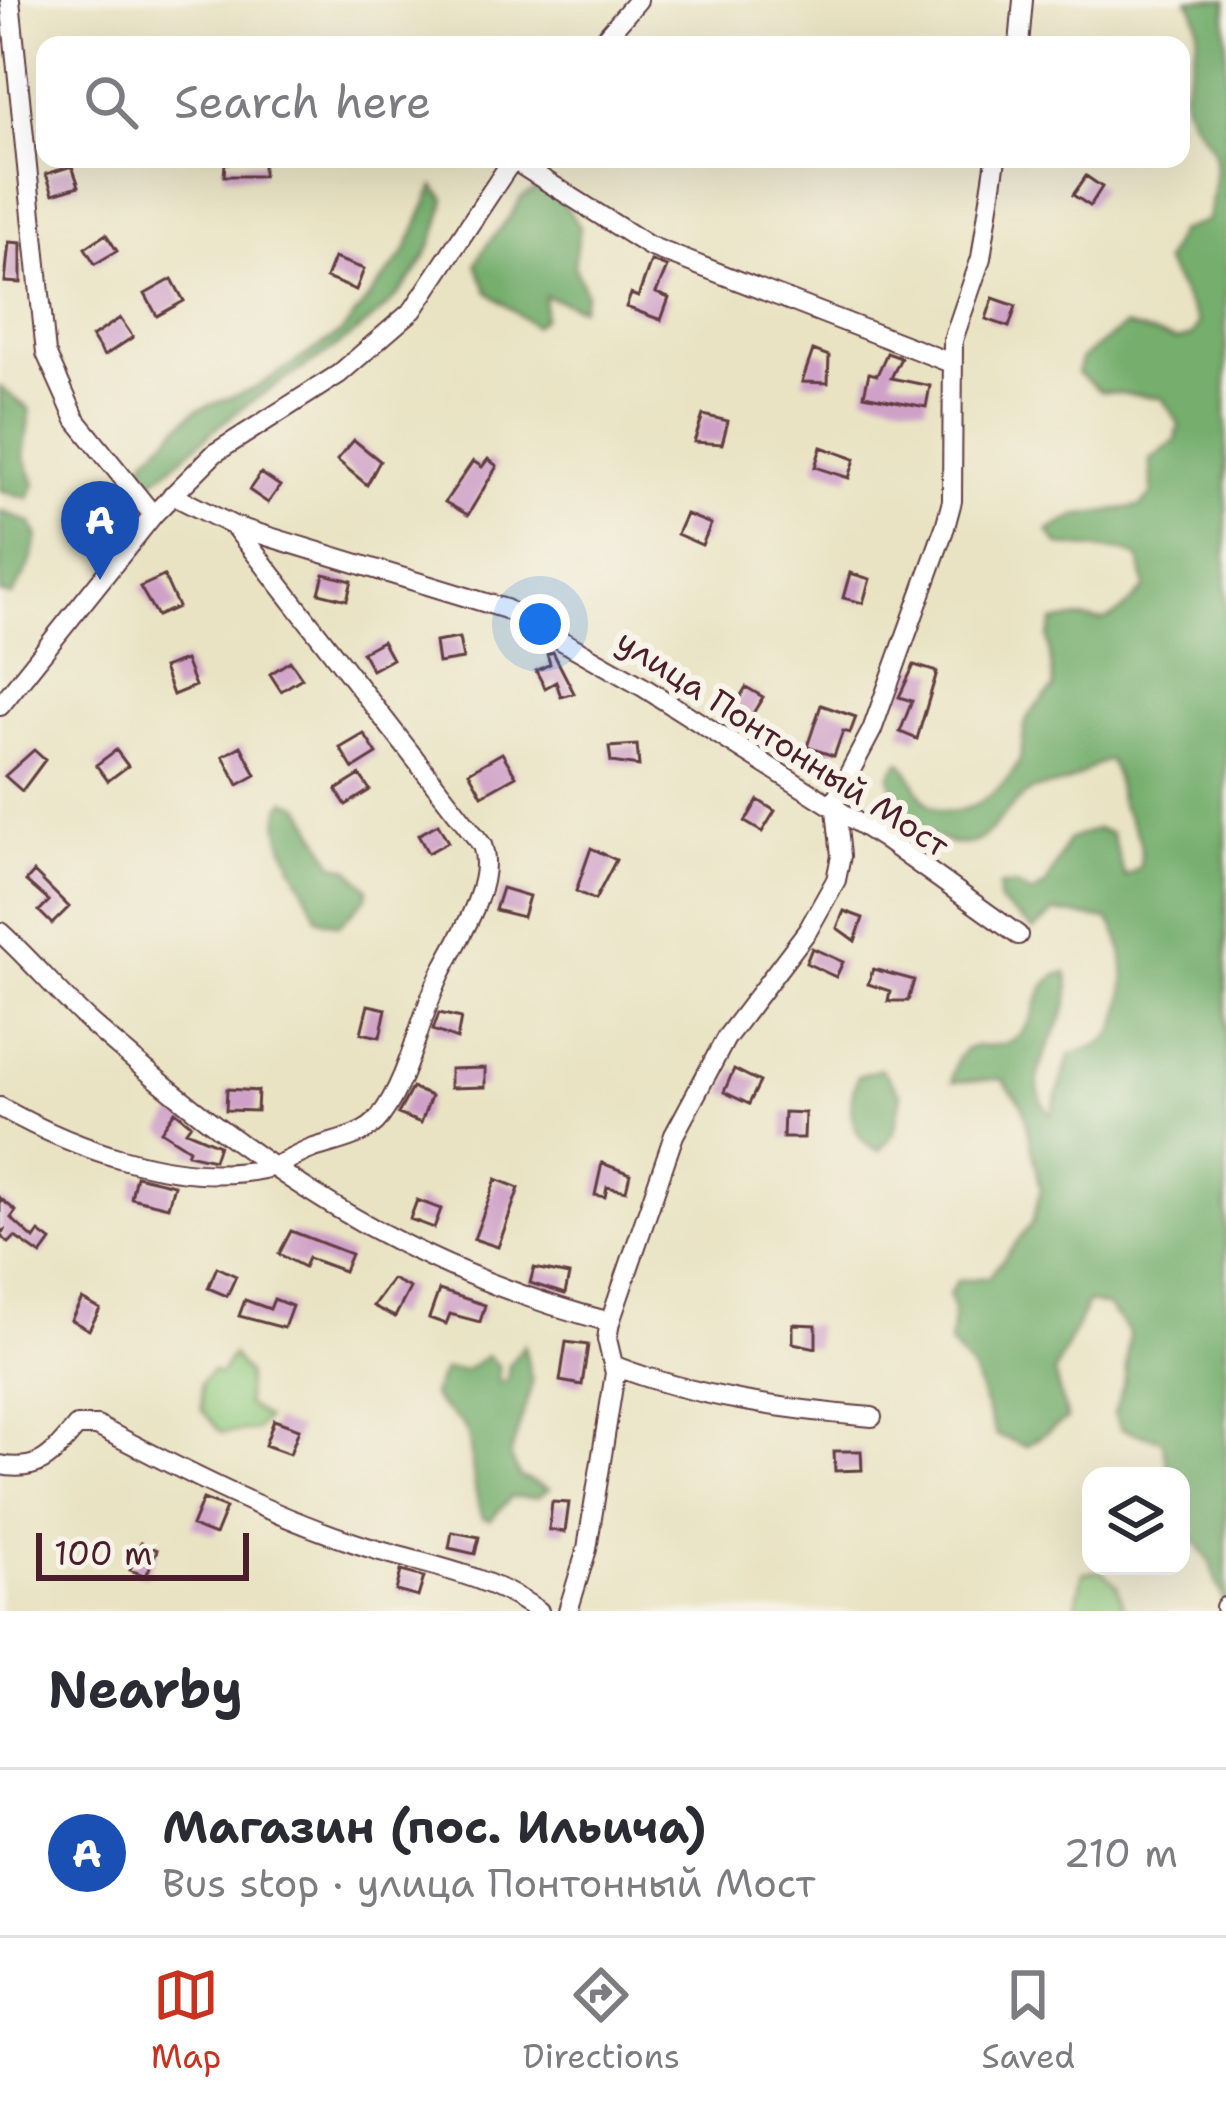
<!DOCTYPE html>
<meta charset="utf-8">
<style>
body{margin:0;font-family:"Shantell Sans",sans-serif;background:#f2f2f3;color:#2b2b33}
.controls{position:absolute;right:36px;bottom:36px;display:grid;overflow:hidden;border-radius:24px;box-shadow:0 12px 48px #0002}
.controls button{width:108px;height:108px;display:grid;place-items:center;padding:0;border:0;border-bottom:3px solid #e1e1e2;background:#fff;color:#2b2b33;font:60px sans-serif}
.scale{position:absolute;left:36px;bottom:30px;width:213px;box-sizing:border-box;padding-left:12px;border:6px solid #4a1f2b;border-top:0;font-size:33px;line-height:42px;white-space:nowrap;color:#4a1f2b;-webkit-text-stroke:9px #f7f3e8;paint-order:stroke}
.you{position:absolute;left:540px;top:624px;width:42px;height:42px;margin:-30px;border:9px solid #fff;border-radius:50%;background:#1a73e8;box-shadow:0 0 0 18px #1a73e833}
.badge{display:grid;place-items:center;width:78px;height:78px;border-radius:50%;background:#c8321e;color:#fff;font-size:39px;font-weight:700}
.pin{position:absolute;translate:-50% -99px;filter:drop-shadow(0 3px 6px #0008)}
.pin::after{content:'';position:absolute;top:63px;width:42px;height:36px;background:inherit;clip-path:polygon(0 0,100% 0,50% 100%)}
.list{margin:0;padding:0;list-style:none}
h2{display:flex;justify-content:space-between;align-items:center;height:156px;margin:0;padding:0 48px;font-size:51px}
h2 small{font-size:39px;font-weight:400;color:#7c7c81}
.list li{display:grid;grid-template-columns:78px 1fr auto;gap:36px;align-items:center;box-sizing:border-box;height:168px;padding:0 48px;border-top:3px solid #e1e1e2}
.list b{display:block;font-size:45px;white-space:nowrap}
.list p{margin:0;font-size:39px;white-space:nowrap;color:#7c7c81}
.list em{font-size:39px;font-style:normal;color:#7c7c81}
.icon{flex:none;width:66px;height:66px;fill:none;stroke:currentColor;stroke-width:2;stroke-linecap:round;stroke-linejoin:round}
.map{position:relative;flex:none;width:1226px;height:1611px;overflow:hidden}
.search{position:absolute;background:#fff;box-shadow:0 12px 48px #0002;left:36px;right:36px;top:36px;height:132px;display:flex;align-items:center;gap:30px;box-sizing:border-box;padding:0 42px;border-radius:24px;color:#7c7c81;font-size:45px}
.sheet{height:324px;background:#fff}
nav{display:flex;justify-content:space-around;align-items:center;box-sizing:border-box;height:168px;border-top:3px solid #e1e1e2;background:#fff;font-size:33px;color:#7c7c81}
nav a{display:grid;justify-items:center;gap:6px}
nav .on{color:#c8321e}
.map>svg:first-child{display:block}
</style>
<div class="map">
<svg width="1226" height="1611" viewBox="0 0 1226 1611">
<rect width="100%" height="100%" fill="#f7f3e8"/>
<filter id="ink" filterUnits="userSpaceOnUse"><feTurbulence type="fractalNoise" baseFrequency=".00833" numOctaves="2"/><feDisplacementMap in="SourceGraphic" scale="24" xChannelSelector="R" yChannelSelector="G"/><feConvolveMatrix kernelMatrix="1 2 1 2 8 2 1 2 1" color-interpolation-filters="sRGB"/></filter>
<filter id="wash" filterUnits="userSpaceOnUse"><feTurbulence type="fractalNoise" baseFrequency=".004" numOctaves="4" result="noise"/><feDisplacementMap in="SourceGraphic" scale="48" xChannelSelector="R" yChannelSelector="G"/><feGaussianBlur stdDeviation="2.7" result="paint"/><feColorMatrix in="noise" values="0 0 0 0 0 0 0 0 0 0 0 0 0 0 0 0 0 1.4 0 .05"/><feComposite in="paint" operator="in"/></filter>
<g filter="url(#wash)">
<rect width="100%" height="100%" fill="#e9e3c3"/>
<path fill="#90ca7e" stroke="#6d7454" stroke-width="3" d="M232 1355 247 1374 246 1404 266 1418 256 1430 221 1433 202 1410 201 1383 212 1371 219 1375Z
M1101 1571 1117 1585 1125 1611H1075L1083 1573Z"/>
<path fill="#74ae6d" stroke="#5f664c" stroke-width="3" d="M1188 0H1226V1609L1209 1560 1181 1522V1476H1170L1162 1440 1121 1429 1114 1414 1125 1380 1129 1332 1107 1306 1088 1302 1054 1373 1067 1419 1026 1446 996 1435 973 1371 950 1344 954 1310 949 1295 957 1281 989 1277 1032 1223 1041 1189 1023 1106 1002 1079 952 1082C958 1023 993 1061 1020 1035 1042 1013 1033 980 1066 972 1085 1022 1008 1066 1051 1115L1070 1055C1084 1050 1104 1046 1113 1032 1129 1004 1129 944 1108 920L1055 912 1034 930 999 902V886H1016L1032 894 1046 885 1068 840 1096 829 1111 833 1125 877 1139 868C1146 840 1134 829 1122 806 1115 791 1120 776 1109 760 1091 764 1084 775 1068 782 1056 787 1042 785 1031 791 991 815 986 872 922 829 899 814 894 802 890 775L900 761C914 774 918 797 932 807 961 824 1005 790 1018 764 1025 750 1021 730 1028 717 1034 707 1046 697 1054 688L1048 638 1053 622C1107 608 1093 643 1145 588L1139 558 1125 551 1059 545 1048 531 1076 516 1141 506 1152 494 1150 460 1176 440 1179 424 1162 398 1100 391 1077 373 1082 358 1125 326 1177 340 1192 336 1199 323 1164 262 1178 232 1208 220C1210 202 1219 172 1214 155 1209 134 1185 121 1184 98 1183 62 1213 34 1188 0Z
M434 186 445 199C425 314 319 352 234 414 209 432 166 476 141 487L144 460 196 410 254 389 342 332 405 252Z
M541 186 554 191 580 227 574 265 586 293 581 308 545 296 544 317 534 326 488 292 476 264C488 236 508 226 521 198Z
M0 387 30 410 24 456 35 484 28 498 0 490Z
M1 511 31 523 38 537 29 567 12 596 0 593Z
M285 801 301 806 334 864 350 869 368 888 367 897 339 925 317 918C309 887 261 831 285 801Z
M881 1069 901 1094 894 1133 879 1151C849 1137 846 1105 858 1076Z
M524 1345 532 1383 510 1456 520 1477 549 1489 537 1497H511L490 1520 483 1518C473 1493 473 1465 469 1440 466 1417 441 1414 432 1395L443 1370H465L487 1356 498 1365V1383L507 1380 509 1365Z"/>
<g id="blocks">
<path fill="#cfa1c8" d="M225 163H263V176H224Z
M72 166 79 186 53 194 46 174Z
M1086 176 1102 187 1090 206 1073 195Z
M106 234 117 251 95 264 85 248Z
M9 242 21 243V283L5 282Z
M334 258 364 269 356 290 326 278Z
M651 261 667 267 656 293 669 298 661 320 626 307 631 294 638 297Z
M172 279 184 301 157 316 145 294Z
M993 298 1016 306 1009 327 986 319Z
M120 318 133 337 104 356 92 337Z
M813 350 829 356 828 383 802 382Z
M887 353 901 358 891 378 930 386 926 407 864 395 869 373 877 375Z
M703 415 728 421 722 444 694 442Z
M354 440 380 461 367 485 337 460Z
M821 447 855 459 849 478 815 467Z
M488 459 497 466 468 515 445 502 473 461 482 467Z
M261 473 280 486 268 503 249 490Z
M686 514 711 524 702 545 677 534Z
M850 573 870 579 863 603 843 598Z
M324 574 352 581 347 600 319 593Z
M164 576 178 607 157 616 140 587Z
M459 638 463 659 438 663 435 642Z
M382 641 392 659 372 670 362 652Z
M553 652 557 660 574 693 561 697 556 682 545 688 536 671 550 664 547 654Z
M185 660 195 686 173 695 163 668Z
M290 661 302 678 281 691 270 674Z
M914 665 937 672 917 739 900 732 912 701 899 697Z
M746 687 763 697 750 718 734 707Z
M821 705 856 717 850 733 843 731 834 756 807 747Z
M764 724 788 745 782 754 754 741Z
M364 734 377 754 353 769 340 748Z
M637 745 639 766 611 762 609 747Z
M241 746 256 775 238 785 223 756Z
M34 750 45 760 22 791 5 776Z
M116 750 128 766 108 781 96 765Z
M502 753 516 776 482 795 469 772Z
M360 775 370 790 346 805 336 790Z
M758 800 775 811 762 832 745 822Z
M438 824 448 842 428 853 418 835Z
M591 848 616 860 595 900 576 891Z
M34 872 69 907 52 924 39 911 49 901 26 881Z
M502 888 529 896 523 917 495 910Z
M844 911 863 918 855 941 837 928Z
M812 948 843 962 836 977 806 963Z
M873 969 914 980 908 1001H888L890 991 868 984Z
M368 1005 386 1009 380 1037 361 1033Z
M439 1013 461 1018 457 1039 433 1030Z
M485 1068V1087L450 1088V1069Z
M734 1069 760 1082 749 1104 724 1092Z
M412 1088 431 1096 421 1123 398 1114Z
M227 1089 258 1091 257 1111 226 1110Z
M175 1111 191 1124 186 1131 219 1145 214 1160 187 1154 189 1149 161 1131Z
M784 1112 805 1113 804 1138H783Z
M602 1163 630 1174 626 1191 607 1187 605 1197 595 1195Z
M136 1176 174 1185 168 1207 131 1198Z
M496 1179 519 1188 498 1247 474 1239Z
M0 1198 16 1211 11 1218 34 1239 39 1232 51 1241 41 1255 15 1237 9 1243 0 1235 6 1229 0 1232Z
M417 1200 441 1209 434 1228 410 1219Z
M291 1231 351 1254 344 1271 308 1258 304 1267 279 1254Z
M217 1267 236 1276 227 1296 208 1288Z
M534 1268 569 1275 565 1294 530 1283Z
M392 1279 410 1288 395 1317 373 1306Z
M439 1290 485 1305 480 1322 450 1314 446 1324 429 1318Z
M82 1299 100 1309 89 1330 71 1320Z
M274 1299 292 1306 284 1328 239 1316 245 1300 270 1309Z
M793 1324 816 1325V1348L793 1343Z
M566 1342 588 1345 582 1385 560 1381Z
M274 1420 299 1429 290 1454 265 1445Z
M834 1451H861L862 1470 835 1471Z
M203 1499 226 1508 215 1535 192 1526Z
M552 1502 569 1503 565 1532 549 1530Z
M452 1532 479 1537 475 1554 449 1548Z
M141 1543 157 1550 146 1576 130 1570Z
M401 1571 424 1577 418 1597 396 1591Z"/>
</g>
</g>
<g filter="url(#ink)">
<use href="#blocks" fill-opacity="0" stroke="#623c42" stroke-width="3"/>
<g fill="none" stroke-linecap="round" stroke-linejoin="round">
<g stroke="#623c42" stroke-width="22">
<path id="minor" d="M10 0 46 353 76 420 153 515
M599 45 638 0
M1019 45 1023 0
M513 160 649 246 951 363
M172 495 234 526 506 609 643 687 884 839 1018 935
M0 706 153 515 215 453 339 374 413 310 513 159
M0 932C32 961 59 994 91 1023 251 1164 400 1267 610 1322
M0 1107C75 1149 177 1187 264 1169 281 1166 297 1154 314 1148 336 1141 366 1136 380 1117 410 1077 419 1018 441 973 458 939 496 884 482 845L234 526
M615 1366C698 1398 784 1409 872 1417
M0 1465C40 1473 52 1455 77 1426H97C184 1471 273 1517 367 1547 428 1566 485 1573 539 1611
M1225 1607 1226 1611
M568 1611 587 1549 615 1373 607 1339 610 1322 674 1135 726 1038 808 930 836 880 841 856 835 800 872 730 945 527 952 501 953 340 981 258 996 159"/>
</g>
<use href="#minor" stroke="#fff" stroke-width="18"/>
</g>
</g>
<g text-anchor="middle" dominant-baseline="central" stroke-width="12" stroke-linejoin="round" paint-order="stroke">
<g font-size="33" fill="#4a1f2b" stroke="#f7f3e8">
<text transform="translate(783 743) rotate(33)">улица Понтонный Мост</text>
</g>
</g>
</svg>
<div class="controls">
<button><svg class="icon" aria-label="layers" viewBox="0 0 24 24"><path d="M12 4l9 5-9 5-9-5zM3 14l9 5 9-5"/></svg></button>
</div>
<div class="scale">100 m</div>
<div class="you"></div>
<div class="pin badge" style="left:100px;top:580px;background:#1a4fb4">A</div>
<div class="search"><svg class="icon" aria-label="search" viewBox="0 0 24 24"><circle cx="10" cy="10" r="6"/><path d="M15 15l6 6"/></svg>Search here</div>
</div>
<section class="sheet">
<h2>Nearby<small></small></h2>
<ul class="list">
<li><span class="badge" style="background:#1a4fb4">A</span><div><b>Магазин (пос. Ильича)</b><p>Bus stop · улица Понтонный Мост</p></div><em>210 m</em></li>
</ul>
</section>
<nav>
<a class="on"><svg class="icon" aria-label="map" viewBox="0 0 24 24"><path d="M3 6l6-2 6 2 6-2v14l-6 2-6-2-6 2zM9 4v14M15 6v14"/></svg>Map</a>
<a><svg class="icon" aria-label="directions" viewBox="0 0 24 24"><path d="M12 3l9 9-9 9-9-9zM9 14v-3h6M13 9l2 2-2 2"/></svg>Directions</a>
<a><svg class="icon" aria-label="saved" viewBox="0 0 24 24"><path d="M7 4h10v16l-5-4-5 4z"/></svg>Saved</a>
</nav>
